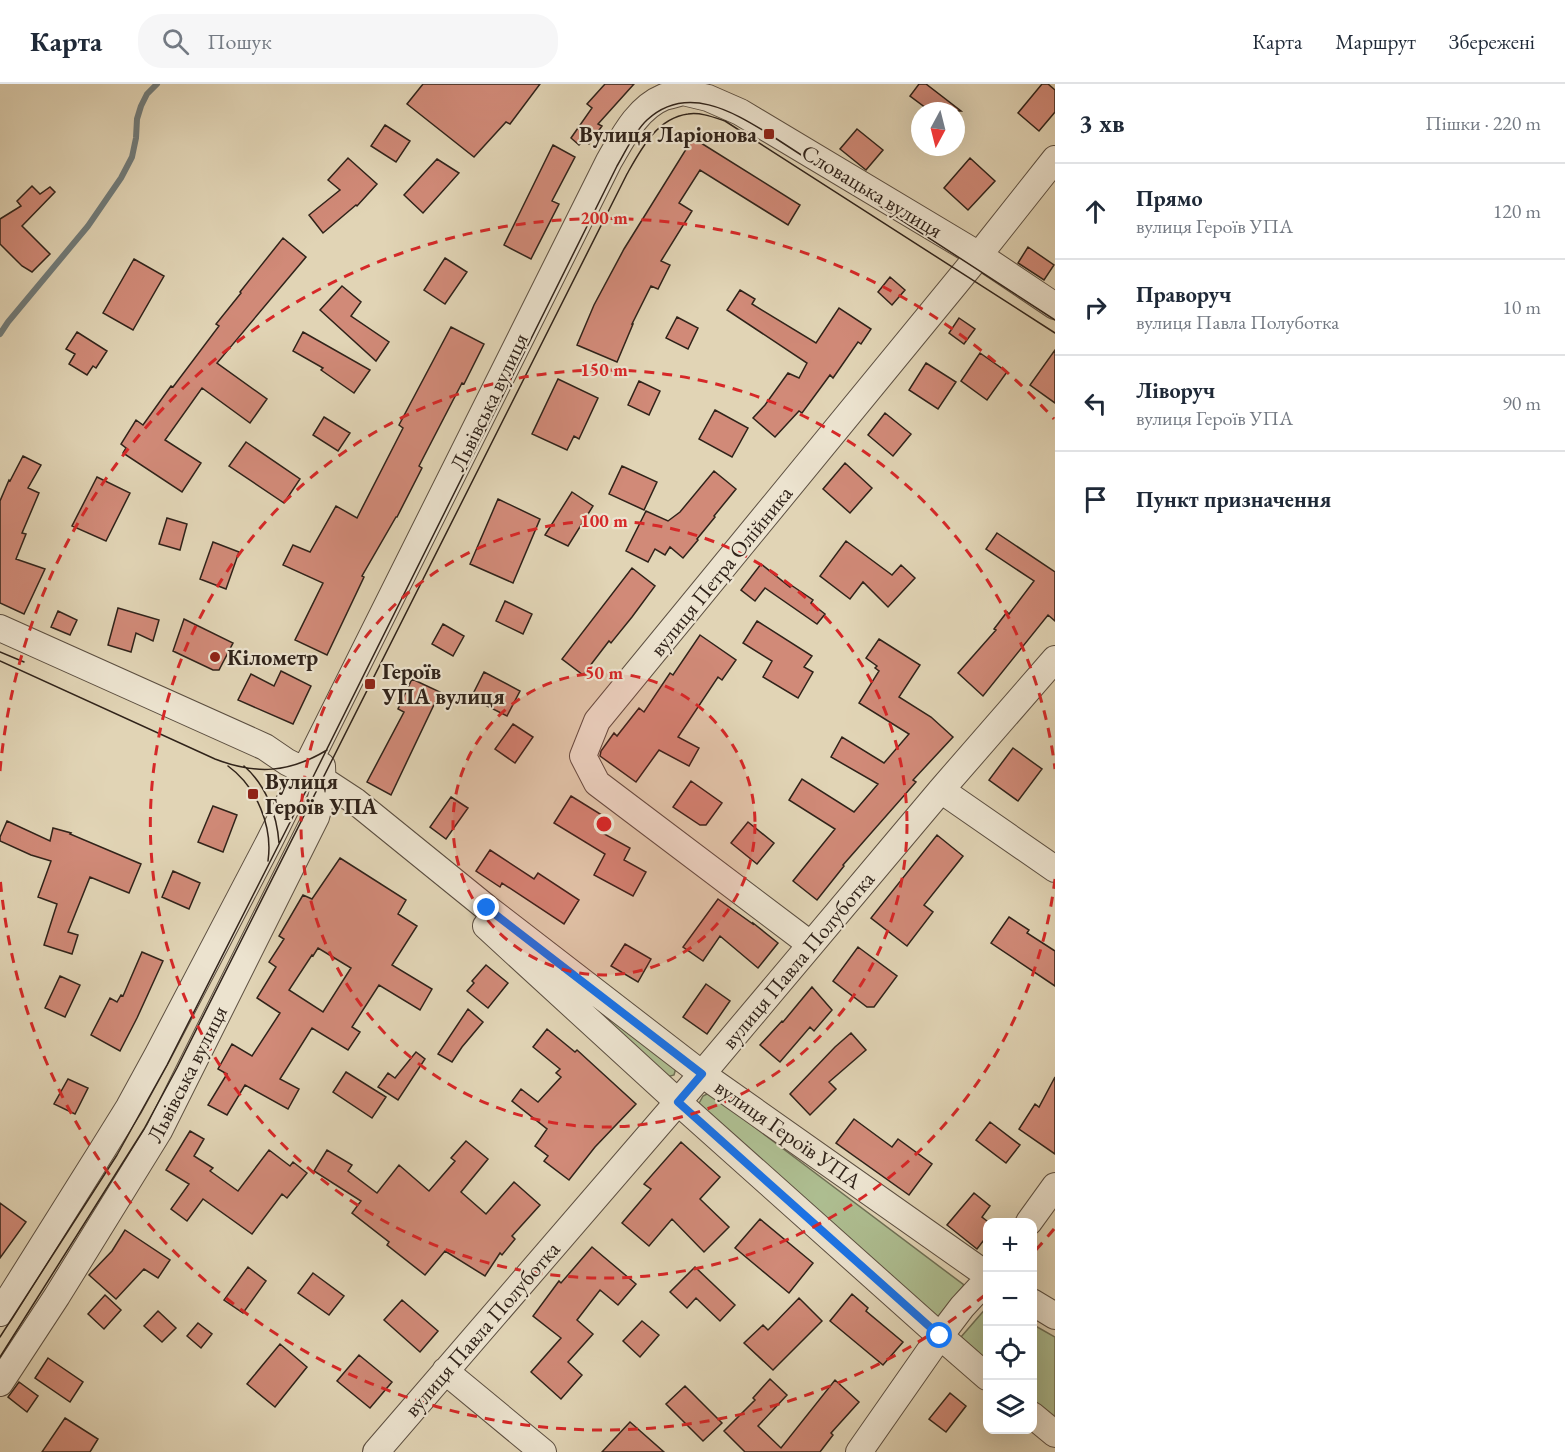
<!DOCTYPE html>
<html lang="uk">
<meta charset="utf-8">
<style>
body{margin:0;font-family:"EB Garamond",serif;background:#f6f6f7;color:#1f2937}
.controls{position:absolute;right:18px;bottom:18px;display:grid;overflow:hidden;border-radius:12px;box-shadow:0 6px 24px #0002}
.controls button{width:54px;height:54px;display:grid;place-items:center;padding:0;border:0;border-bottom:2px solid #e0e1e3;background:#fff;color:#1f2937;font:30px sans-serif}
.compass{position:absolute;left:911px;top:18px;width:54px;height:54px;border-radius:50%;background:#fff;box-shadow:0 6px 24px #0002;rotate:187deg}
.stop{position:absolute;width:18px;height:18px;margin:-14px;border:4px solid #1a73e8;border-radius:50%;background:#fff}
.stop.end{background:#1a73e8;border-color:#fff;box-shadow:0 2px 6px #0008}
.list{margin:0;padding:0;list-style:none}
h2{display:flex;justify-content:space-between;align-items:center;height:78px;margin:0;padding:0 24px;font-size:26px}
h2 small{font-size:20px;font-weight:400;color:#747a83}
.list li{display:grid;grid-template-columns:39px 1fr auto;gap:18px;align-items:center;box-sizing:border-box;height:96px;padding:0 24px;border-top:2px solid #e0e1e3}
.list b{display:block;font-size:22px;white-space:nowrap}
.list p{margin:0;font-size:20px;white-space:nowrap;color:#747a83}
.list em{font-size:20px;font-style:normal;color:#747a83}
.icon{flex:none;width:33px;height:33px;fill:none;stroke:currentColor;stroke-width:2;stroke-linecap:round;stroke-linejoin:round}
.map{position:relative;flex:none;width:1055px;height:1368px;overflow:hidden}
header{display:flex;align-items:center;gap:36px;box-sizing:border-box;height:84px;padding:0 30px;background:#fff;border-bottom:2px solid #e0e1e3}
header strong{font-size:28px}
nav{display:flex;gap:33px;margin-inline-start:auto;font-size:21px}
.search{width:420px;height:54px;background:#f6f6f7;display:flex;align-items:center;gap:15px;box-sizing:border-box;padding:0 21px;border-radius:24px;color:#747a83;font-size:22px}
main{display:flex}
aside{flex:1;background:#fff}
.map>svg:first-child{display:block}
</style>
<header>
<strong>Карта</strong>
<div class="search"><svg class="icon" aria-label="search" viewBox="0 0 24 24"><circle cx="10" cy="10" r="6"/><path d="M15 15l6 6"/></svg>Пошук</div>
<nav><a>Карта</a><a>Маршрут</a><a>Збережені</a></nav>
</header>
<main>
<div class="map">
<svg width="1055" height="1368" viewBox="0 0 1055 1368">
<rect width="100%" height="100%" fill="#e1d4b5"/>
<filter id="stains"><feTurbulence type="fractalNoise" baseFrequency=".00333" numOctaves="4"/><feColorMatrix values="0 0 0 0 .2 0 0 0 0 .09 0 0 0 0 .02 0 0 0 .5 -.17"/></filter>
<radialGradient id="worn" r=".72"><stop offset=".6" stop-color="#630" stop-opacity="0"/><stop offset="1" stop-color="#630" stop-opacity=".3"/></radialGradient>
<path fill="#aebe91" stroke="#6f7056" stroke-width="1.5" d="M589 919 676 984 674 991 667 993 590 922Z
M709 1009 964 1201 937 1234 698 1021 703 1012Z
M987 1223V1277L961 1253Z
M1032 1240 1055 1253V1339L1033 1318Z"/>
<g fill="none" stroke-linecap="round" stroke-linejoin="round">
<path stroke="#707b7a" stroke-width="6" d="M0 250 8 238 88 142 121 94 132 73 136 54 137 35 141 22 147 10 157 0"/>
</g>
<path fill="#d18a78" stroke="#30231a" stroke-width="1.5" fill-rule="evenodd" d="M423 0H540L510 40 506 38 474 73 407 20Z
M605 0H634L598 40 602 42 589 60 584 56 579 61 571 54 592 24 587 20Z
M919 0H926L961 27H930L910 12Z
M1042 0H1048L1055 6V28L1039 47 1018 29Z
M385 41 410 57 396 78 371 62Z
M857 45 883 66 866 86 840 65Z
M693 54 800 121 788 141 700 86 679 119 692 127 661 177 670 181 658 205 651 202 632 240H633L617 278 577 261 594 221 624 165Z
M553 61 575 73 552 117 559 120 531 175 504 161Z
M348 74 377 100 357 122 356 121 323 149 309 131 340 106 328 96Z
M970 74 995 97 968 126 944 104Z
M437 75 459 89 423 129 404 111Z
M32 102 40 110 50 103 55 108 22 142 50 170 32 188 22 182 0 160V135L21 122 17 117Z
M283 154 306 173 217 279 267 315 250 339 202 304 165 356 201 379 182 408 123 369 126 364 121 360 136 336 143 341 171 302 173 303 219 242 216 240 241 209 240 208Z
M1028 163 1054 181 1044 196 1018 179Z
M445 174 467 188 445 220 424 206Z
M134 175 164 192 133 246 103 229Z
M890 193 905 206 892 221 878 208Z
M342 202 361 218 351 232 389 258 376 277 320 226Z
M740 206 755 215 752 220 816 259 839 224 871 245 861 260 858 258 833 294 830 291 802 329 799 327 775 353 753 334 765 321 788 289 799 294 807 279 727 226Z
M677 233 698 244 688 265 666 254Z
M959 234 975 245 964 260 949 249Z
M451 243 484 260 464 300 462 299 419 382 422 384 397 433H396L362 492 364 493 327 571 295 556 323 499 283 481 293 461 310 468 336 422 357 434 403 344 399 341Z
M77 248 107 267 96 284 93 282 87 291 69 280 75 270 66 265Z
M303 248 370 286 354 309 321 286 323 284 293 267Z
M1055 266V319L1030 301Z
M980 269 1007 288 987 316 961 297Z
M926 279 956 298 938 325 909 306Z
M558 295 598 314 579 355 574 352 567 366 532 350Z
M639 297 660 307 649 331 628 321Z
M715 326 748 344 732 373 699 355Z
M885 329 911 350 893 372 868 351Z
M324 333 350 349 338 367 313 351Z
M246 358 300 395 284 419 229 382Z
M23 372 41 381 28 404 39 409 22 449 26 450 16 475 45 485 24 530 0 519V417L9 396 10 397Z
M845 379 872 404 850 429 823 405Z
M622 382 657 398 644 426 609 410Z
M714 387 736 405 714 432 715 433 697 455 698 456 683 474 670 463 665 471 655 465 648 478 626 467 646 427 668 437 680 428Z
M97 393 130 409 106 457 72 442Z
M572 408 593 422 568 462 545 451Z
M498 415 540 435 513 499 470 480Z
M167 434 187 440 180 466 159 460Z
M997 449 1055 488V537L1048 531 983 612 958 589 996 546 994 545 1007 528 1009 530 1034 497 986 465Z
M846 457 892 491 901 481 915 494 888 523 863 498 850 515 820 492Z
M213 458 239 468 226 505 200 495Z
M761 480 790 503 791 501 813 516 811 519 825 530 817 540 765 504 755 517 741 506Z
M632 484 655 502 632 533 611 559 609 557 583 591 562 575Z
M505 517 532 530 523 550 496 537Z
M118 524 159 536 153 557 136 549 131 568 108 561Z
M58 527 77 536 70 551 51 543Z
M184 535 233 559 219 586H213L173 567Z
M757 537 812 572 804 583 813 588 798 614 763 593 772 577 743 559Z
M443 540 464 552 453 572 432 560Z
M700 551 736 576 722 596 718 593 678 653 699 664 689 682 659 666 636 698 600 672 601 667 614 649 617 652 639 624 644 628 670 589 673 591Z
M879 555 920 581 899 613 931 633 953 653 913 696 916 698 843 781 844 782 817 816 793 797 835 745 789 716 802 695 854 728 878 700 831 673 842 653 884 679 909 650 859 619 879 587 875 584 877 582 866 574Z
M281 587 311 602 293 640 238 616 251 590 274 602Z
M484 588 520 607 507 632 471 614Z
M412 595 440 608 391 711 367 698 404 628 398 625Z
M513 640 533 653 515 679 495 665Z
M1013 664 1042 685 1018 717 989 696Z
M691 697 722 719 706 741H700L673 723Z
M571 712 605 733 597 746 630 764 624 776 646 788 633 812 594 791 605 770 554 739Z
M451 713 468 724 446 755 430 743Z
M213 722 237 731 223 768 198 758Z
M7 737 50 757 53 744 71 749 70 750 141 780 129 809 90 793 68 848 78 851 72 870 44 861 57 820 38 813 51 777 31 771 0 757V753Z
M748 738 774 759 757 780 731 759Z
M937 751 963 772 924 821 933 828 907 862 871 834Z
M490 766 534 795 538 789 579 816 564 840 502 799 500 803 476 787Z
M340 774 406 816 398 830 417 842 392 881 432 905 420 926 379 901 352 943 360 948 348 966 312 944 280 995 299 1005 288 1025 245 1001 227 1031 208 1021 227 990 218 985 232 960 252 972 280 929 257 914 276 883 269 878 284 855 279 852 303 811 312 815ZM318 864 351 884 323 928 289 906 312 871 313 872Z
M173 787 200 799 189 825 162 813Z
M718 815 753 840V839L778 859 758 884 720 852 703 877 683 863Z
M1009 833 1029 846 1027 849 1055 867V902L991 859Z
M625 860 651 875 638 898 611 882Z
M858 863 897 892 874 923H867L833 897Z
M142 868 163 877 137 934 120 967 91 951 110 914 117 918 121 911 123 912Z
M486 881 508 899 488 924 467 907 474 899 472 897Z
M60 892 80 901 65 933 45 924Z
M706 900 730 917 707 950 683 933Z
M812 903 832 926 814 947 810 943 780 978 760 961 782 937 783 938Z
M468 925 483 938 462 963 452 978 438 970Z
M547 945 575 968 577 966 636 1020 595 1063 569 1096 544 1077 548 1072 535 1062 547 1045 512 1017 521 1005 538 1018 561 993 556 989 560 985 533 963Z
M851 949 866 966 829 998 836 1005 810 1031 790 1010 835 963Z
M416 968 425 975 398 1016 378 1003 388 989 395 994Z
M346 988 386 1013 372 1034 333 1008Z
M1055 993V1070L1019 1045 1035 1020 1039 1023Z
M68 995 88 1004 75 1030 54 1020Z
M854 1035 892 1063 898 1055 932 1080 909 1111 836 1059Z
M990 1038 1020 1061 1006 1079 976 1056Z
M190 1047 204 1055 194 1072 213 1084 210 1087 238 1107 269 1066 290 1082 293 1078 307 1089 287 1114 282 1110 252 1150 203 1115 187 1137 171 1125 189 1100 166 1086Z
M466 1057 488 1075 461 1108 486 1130 514 1098 540 1121 512 1152 515 1155 502 1171 500 1169 485 1192 445 1167 425 1191 387 1161 389 1158 352 1129 361 1117 314 1087 327 1066 352 1081 348 1087 377 1109 399 1081 429 1107 455 1077 451 1074Z
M681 1058 720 1093 700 1115 729 1143 704 1168 672 1135 649 1162 622 1139 651 1105 644 1100Z
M974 1109 990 1122 982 1133 987 1137V1152L977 1165 947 1141Z
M0 1119 26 1138 0 1174Z
M760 1135 813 1179 789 1209 735 1164Z
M125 1146 170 1176 158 1194 144 1185 116 1215 89 1191 112 1167Z
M592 1163 636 1200 618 1221 600 1206 577 1236 593 1250 568 1278 582 1291 561 1315 531 1288 561 1254 533 1232 559 1197 561 1199Z
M248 1183 266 1197 243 1229 224 1216Z
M695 1183 735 1221 720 1237 696 1214 687 1224 670 1208Z
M313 1189 344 1212 329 1231 298 1209Z
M852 1210 868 1224 866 1227 903 1258 883 1281 830 1237Z
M105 1211 121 1226 104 1245 88 1230Z
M799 1214 822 1237 773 1286 744 1259 763 1241 768 1246Z
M402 1216 438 1247 420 1268 384 1236Z
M158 1227 176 1244 162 1258 144 1242Z
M642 1237 659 1251 640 1273 623 1257Z
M198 1239 212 1250 201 1264 187 1252Z
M280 1260 307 1283 275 1323 247 1300Z
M359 1271 392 1298 370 1324 337 1297Z
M48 1274 83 1298 70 1318 35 1294Z
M770 1295 787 1311 758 1342 781 1364 835 1296 859 1318 831 1349 833 1351 820 1368H745L724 1347 755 1316 753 1314Z
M19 1298 38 1312 27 1328 8 1313Z
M685 1302 722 1339 703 1357 666 1320Z
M950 1309 966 1322 946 1348 929 1335Z
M65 1334 98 1355 90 1368H42Z
M630 1338 664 1368H602Z"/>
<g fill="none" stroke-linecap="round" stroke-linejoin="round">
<g stroke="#5c4f41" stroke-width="28">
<path id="minor" d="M683 8 708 14 740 28 979 171 1055 222
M0 544 265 663 287 678 323 696 355 717 487 824 702 990 987 1191
M941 706 1055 785
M486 842 678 1018 940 1252 987 1293
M810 860 597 699 583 672 597 637 979 171 1055 75
M1029 1138 1055 1102
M1032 1218 1055 1232
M0 1229 103 1065 129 1023 158 970 269 758 609 77C623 53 637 24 664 13 670 11 677 10 683 8L688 0
M445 1287 543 1368
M0 1299 57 1212 159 1047 316 733 323 707 322 682
M1032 1331 1055 1350
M376 1368 702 990 941 706 1055 575
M859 1368 940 1252 962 1223 987 1196"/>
</g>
<use href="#minor" stroke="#ece3cf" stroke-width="26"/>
<path stroke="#30231a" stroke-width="1.5" d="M0 568 24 578
M0 577 215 675C256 691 289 689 327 666
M228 682C257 703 273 743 268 777
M244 682C266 701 277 731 279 759
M0 1253 117 1071 167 981 314 691 617 82C626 67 634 48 647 36 686 0 732 27 769 50L1055 236
M0 1273 144 1045 177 984 627 90C641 65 657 34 688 30 700 28 713 33 725 37L1055 249"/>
</g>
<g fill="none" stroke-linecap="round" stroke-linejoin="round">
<path stroke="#1a73e8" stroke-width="8" d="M487 824 702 990 678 1018 940 1252"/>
</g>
<circle cx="604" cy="740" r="151" fill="#d62828" fill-opacity=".12"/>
<g fill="none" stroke="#d62828" stroke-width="3" stroke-dasharray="10 8">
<circle cx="604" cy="740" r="151"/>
<circle cx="604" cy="740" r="303"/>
<path d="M1055 795A454 454 0 1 1 1055 685"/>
<path d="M1054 1145A606 606 0 0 1 1033 1169M985 1211A606 606 0 0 1 0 793M0 687A606 606 0 0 1 1054 335"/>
</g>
<g fill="#8f2418" stroke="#ece3cf" stroke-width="2">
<rect x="763" y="44" width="12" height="12" rx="3"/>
<circle cx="215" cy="573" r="6"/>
<rect x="364" y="594" width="12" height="12" rx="3"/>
<rect x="247" y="704" width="12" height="12" rx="3"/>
</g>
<g text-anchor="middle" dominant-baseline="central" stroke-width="4.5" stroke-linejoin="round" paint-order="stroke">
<g font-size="22" font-weight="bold" fill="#30231a" stroke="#ece3cf" text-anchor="start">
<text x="757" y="50" text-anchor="end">Вулиця Ларіонова</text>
<text x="227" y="573">Кілометр</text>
<text x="382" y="587">Героїв<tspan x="382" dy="25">УПА вулиця</tspan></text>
<text x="265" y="697">Вулиця<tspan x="265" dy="25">Героїв УПА</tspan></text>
</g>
<g font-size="22" fill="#30231a" stroke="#ece3cf">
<text transform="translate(872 107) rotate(31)">Словацька вулиця</text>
<text transform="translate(489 318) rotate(-64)">Львівська вулиця</text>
<text transform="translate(721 487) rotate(-51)">вулиця Петра Олійника</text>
<text transform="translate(798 876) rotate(-50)">вулиця Павла Полуботка</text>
<text transform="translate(187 990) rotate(-63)">Львівська вулиця</text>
<text transform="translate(788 1050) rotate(35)">вулиця Героїв УПА</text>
<text transform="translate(482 1245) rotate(-49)">вулиця Павла Полуботка</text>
</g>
</g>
<circle cx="604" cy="740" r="9" fill="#d62828" stroke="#ece3cf" stroke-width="3"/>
<g font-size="18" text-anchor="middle" font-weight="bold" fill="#d62828" stroke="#ece3cf" stroke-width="4.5" stroke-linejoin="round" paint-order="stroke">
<text x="604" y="140">200 m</text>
<text x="604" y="292">150 m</text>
<text x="604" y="443">100 m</text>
<text x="604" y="595">50 m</text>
</g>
<rect width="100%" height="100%" filter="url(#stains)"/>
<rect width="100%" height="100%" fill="url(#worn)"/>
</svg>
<div class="controls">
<button>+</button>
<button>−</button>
<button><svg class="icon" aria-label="locate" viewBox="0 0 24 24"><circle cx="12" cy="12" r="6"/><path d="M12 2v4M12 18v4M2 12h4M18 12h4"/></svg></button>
<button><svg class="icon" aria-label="layers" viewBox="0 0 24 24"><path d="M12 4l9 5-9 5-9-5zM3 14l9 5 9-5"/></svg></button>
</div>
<svg class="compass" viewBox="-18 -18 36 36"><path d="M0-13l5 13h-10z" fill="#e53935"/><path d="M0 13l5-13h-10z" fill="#747a83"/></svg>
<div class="stop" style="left:940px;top:1252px"></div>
<div class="stop end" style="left:487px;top:824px"></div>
</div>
<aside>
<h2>3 хв<small>Пішки · 220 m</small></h2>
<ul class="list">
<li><svg class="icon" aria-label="ahead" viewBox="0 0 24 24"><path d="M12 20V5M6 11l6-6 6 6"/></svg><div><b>Прямо</b><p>вулиця Героїв УПА</p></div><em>120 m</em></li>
<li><svg class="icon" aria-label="right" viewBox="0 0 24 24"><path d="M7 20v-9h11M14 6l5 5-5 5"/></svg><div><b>Праворуч</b><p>вулиця Павла Полуботка</p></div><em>10 m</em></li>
<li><svg class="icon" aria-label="left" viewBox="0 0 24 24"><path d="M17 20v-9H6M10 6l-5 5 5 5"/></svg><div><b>Ліворуч</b><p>вулиця Героїв УПА</p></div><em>90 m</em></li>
<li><svg class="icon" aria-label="arrive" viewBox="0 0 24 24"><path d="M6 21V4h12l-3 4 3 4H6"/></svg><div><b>Пункт призначення</b></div></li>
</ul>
</aside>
</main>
